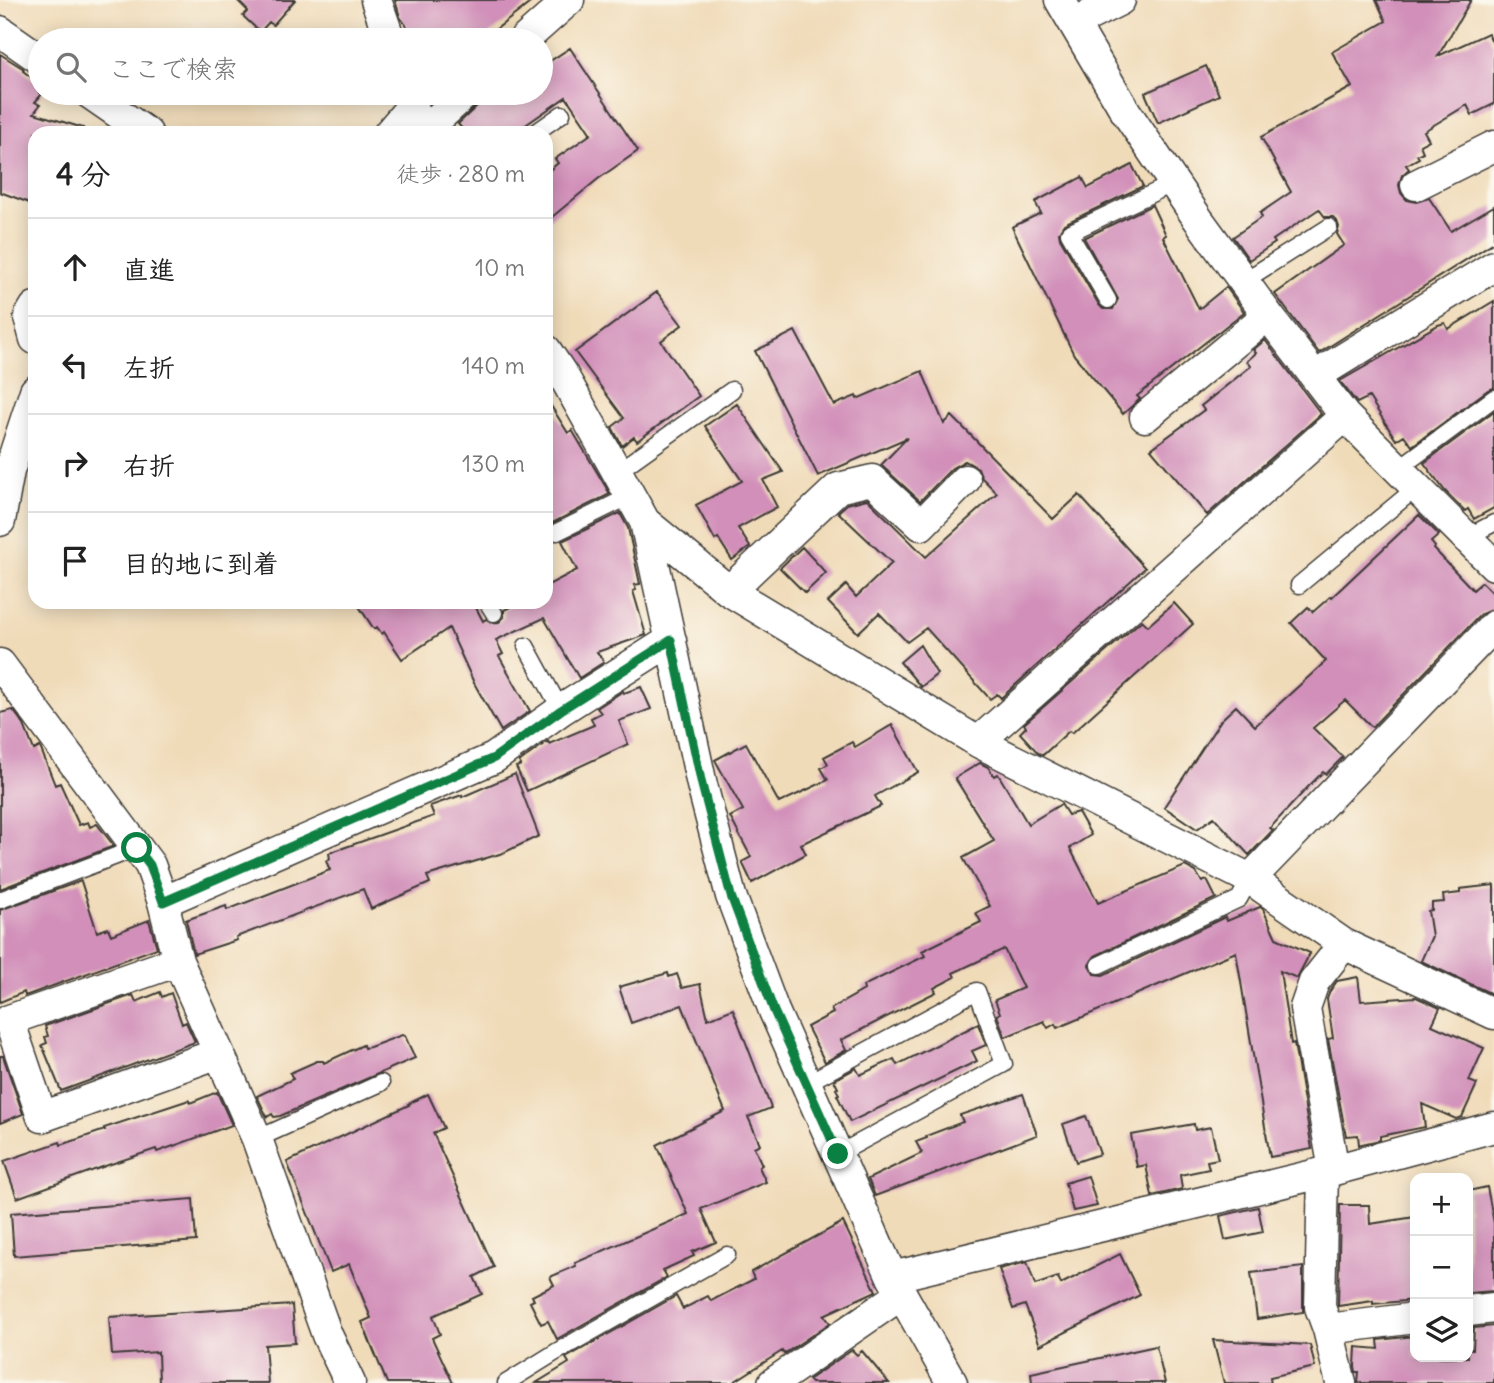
<!DOCTYPE html>
<html lang="ja">
<meta charset="utf-8">
<style>
body{margin:0;font-family:Delius,"Klee One",sans-serif;background:#f6f6f6;color:#222}
.controls{position:absolute;right:21px;bottom:21px;display:grid;overflow:hidden;border-radius:14px;box-shadow:0 4px 18px #0003}
.controls button{width:63px;height:63px;display:grid;place-items:center;padding:0;border:0;border-bottom:2px solid #e0e0e0;background:#fff;color:#222;font:35px sans-serif}
.stop{position:absolute;width:21px;height:21px;margin:-16px;border:5px solid #0b8043;border-radius:50%;background:#fff}
.stop.end{background:#0b8043;border-color:#fff;box-shadow:0 2px 7px #0008}
.list{margin:0;padding:0;list-style:none}
h2{display:flex;justify-content:space-between;align-items:center;height:91px;margin:0;padding:0 28px;font-size:30px}
h2 small{font-size:23px;font-weight:400;color:#767676}
.list li{display:grid;grid-template-columns:46px 1fr auto;gap:21px;align-items:center;box-sizing:border-box;height:98px;padding:0 28px;border-top:2px solid #e0e0e0}
.list b{display:block;font-size:26px;white-space:nowrap}
.list em{font-size:23px;font-style:normal;color:#767676}
.icon{flex:none;width:38px;height:38px;fill:none;stroke:currentColor;stroke-width:2;stroke-linecap:round;stroke-linejoin:round}
.map{position:relative;flex:none;width:1494px;height:1383px;overflow:hidden}
.search{position:absolute;background:#fff;box-shadow:0 4px 18px #0003;left:28px;top:28px;width:525px;height:77px;display:flex;align-items:center;gap:18px;box-sizing:border-box;padding:0 24px;border-radius:38px;color:#767676;font-size:26px}
.panel{position:absolute;background:#fff;box-shadow:0 4px 18px #0003;left:28px;top:126px;width:525px;height:483px;border-radius:21px}
.map>svg:first-child{display:block}
</style>
<div class="map">
<svg width="1494" height="1383" viewBox="0 0 1494 1383">
<rect width="100%" height="100%" fill="#fbf7ec"/>
<filter id="ink" filterUnits="userSpaceOnUse"><feTurbulence type="fractalNoise" baseFrequency=".0143" numOctaves="2"/><feDisplacementMap in="SourceGraphic" scale="14" xChannelSelector="R" yChannelSelector="G"/><feConvolveMatrix kernelMatrix="1 2 1 2 8 2 1 2 1" color-interpolation-filters="sRGB"/></filter>
<filter id="wash" filterUnits="userSpaceOnUse"><feTurbulence type="fractalNoise" baseFrequency=".00686" numOctaves="4" result="noise"/><feDisplacementMap in="SourceGraphic" scale="28" xChannelSelector="R" yChannelSelector="G"/><feGaussianBlur stdDeviation="1.57" result="paint"/><feColorMatrix in="noise" values="0 0 0 0 0 0 0 0 0 0 0 0 0 0 0 0 0 1.4 0 .05"/><feComposite in="paint" operator="in"/></filter>
<g filter="url(#wash)">
<rect width="100%" height="100%" fill="#f0dbb9"/>
<g id="blocks">
<path fill="#d18fb9" d="M237 0H295L273 25 269 22 260 32 243 16 248 11Z
M395 0H534L482 40H417L400 17Z
M1376 0H1471L1438 56 1488 33 1494 46V104L1472 115 1467 105 1424 131 1429 140 1420 145 1423 152 1417 155 1419 158 1406 165 1409 169 1402 175 1399 185 1401 193 1407 200 1416 202 1429 198 1451 231 1494 206V242L1319 353 1275 294 1344 245 1337 234 1339 227 1337 221 1333 217H1325L1319 209 1273 240 1275 243 1249 260 1233 237 1262 217 1260 213 1291 192 1261 137 1352 87 1332 52 1386 21Z
M570 48 638 151 598 179 546 222V173L558 163 555 159 591 134 566 97 514 133H466L458 124 478 105 483 93H541V67Z
M0 54 24 69 23 71 40 84V93H43L35 102 40 105 34 113 83 128 82 133H35V205L0 192Z
M1206 66 1219 95 1158 123 1145 93Z
M1132 165 1143 186 1064 224 1059 232 1060 238 1099 305 1103 309H1113L1118 299 1084 238 1152 205 1166 235 1163 237 1199 309 1226 287 1244 312 1137 396 1140 399 1123 414 1074 355 1012 227 1041 213 1035 202 1082 177 1088 188Z
M657 292 682 325 661 341 699 396 637 441 634 437 622 446 612 427 624 418 575 352Z
M1494 301V388L1488 390 1412 446 1404 435 1396 440 1369 397 1357 403 1340 381 1438 325 1445 323 1448 329Z
M795 331 834 405 856 396 857 399 922 371 944 424 952 416 1053 519 1079 495 1145 568 1001 698 997 694 990 699 926 628 907 642 879 613 858 633 828 602 846 585 856 597 892 563 838 512 847 504 867 499 926 557 997 493 982 478 978 468 965 461 952 468 920 501 881 465 907 438 818 476 755 351Z
M1265 340 1321 414 1207 515 1151 449 1204 410 1201 406 1251 366 1247 361 1256 353 1253 350Z
M546 398 568 433 572 430 610 494 552 523 546 528Z
M737 404 783 472 763 480 777 507 738 528 750 547 732 560 718 538 715 540 696 505 742 481 705 426Z
M1494 411V508L1474 519 1468 509 1465 511 1445 491 1424 463Z
M620 513 628 528 640 584 634 585 636 590 633 591 646 635 597 652 604 662 579 678 544 618 496 640 503 654 499 656 530 711 501 731 474 683 449 628 402 659 384 632 382 634 377 627 374 629 356 602H422L426 608 438 602H473L483 621 486 619 494 623 499 622 504 617V610L516 604 546 602V586L577 570 562 541Z
M1419 515 1439 535 1431 542 1435 547 1434 549 1473 590 1482 582 1494 594V609L1481 614 1372 727 1345 700 1313 728 1343 757 1326 774 1323 772 1309 786 1270 828 1273 830 1249 855 1214 817 1197 829 1164 807 1221 720 1236 706 1255 726 1326 661 1291 623 1308 607 1313 612 1331 596 1332 597Z
M802 547 826 573 805 593 780 568Z
M1174 603 1193 624 1072 733 1069 731 1043 755 1038 753 1020 733 1026 727 1024 724 1142 620 1148 626Z
M920 645 937 674 921 687 900 662Z
M641 687 651 709 619 721 628 744 527 791 516 767 521 765 519 762 548 741 549 744 594 725 591 718 601 713 597 708 623 691 624 693Z
M13 710 24 725 34 750 40 747 55 785 60 783 79 825 88 822 90 827 97 824 114 846 0 889V713Z
M892 725 918 772 875 796 881 806 801 844 806 854 752 883 742 862 751 857 730 817 743 810 715 760 746 743 779 803 828 780 821 768 828 764 824 757 852 742 855 747Z
M980 763 988 767 994 776 998 774 1028 824 1061 804 1068 815 1078 812 1091 835 1070 848 1098 903 1185 866 1196 872 1202 882 1207 880 1216 898 1095 956 1089 965 1094 974 1103 975 1225 917 1227 921 1260 907 1263 909 1276 938 1310 953 1297 978 1280 971 1291 1044 1294 1043 1312 1149 1270 1157 1236 952 1057 1028 1055 1024 1048 1028 1044 1021 1005 1037 997 1015 1000 1013 995 1000 1023 988 1004 949 953 973 955 977 934 988 936 992 841 1040 846 1050 825 1062 807 1027 833 1013 831 1009 864 990 863 986 925 956 922 951 981 922 976 913 990 906 963 858 994 841 955 778Z
M515 774 539 836 503 853 427 876 430 883 371 909 363 889 236 937 237 940 194 954 186 920 226 906 227 910 330 870 326 861 330 859 329 853 434 816 430 806 462 795V797Z
M81 881 97 932 108 928 111 935 149 920 157 948 25 996 24 992 0 1002V910Z
M1494 885V995L1421 961 1432 936 1428 911 1432 910V903L1444 902 1443 895 1460 893V889Z
M668 973 669 977 677 974 682 988 700 984 708 1019 733 1009 771 1108 748 1117 760 1144 754 1147 762 1165 759 1167 766 1182 701 1209 716 1242 692 1252 694 1256 663 1270 667 1277 557 1339 548 1321 541 1324 530 1302 534 1300 532 1296 554 1285 550 1277 576 1266 575 1263 688 1214 657 1145 725 1111 682 1005 631 1023 619 987Z
M1358 977 1361 1001 1416 997 1440 1008 1432 1025 1484 1048 1469 1081 1477 1084 1462 1117 1456 1119 1422 1104 1425 1127 1380 1136V1140L1362 1144 1359 1145 1358 1135 1346 1136 1328 1039 1333 1038 1327 999 1330 991 1337 981Z
M160 992 162 997 171 993 182 1024 186 1022 195 1042 61 1091 42 1045 47 1043 45 1037 48 1036 45 1026 133 995 136 1002Z
M978 1024 986 1045 972 1051 977 1061 850 1122 837 1095 839 1094 836 1089 838 1088 834 1080 856 1068 860 1075 894 1059 897 1065Z
M402 1035 405 1036 415 1058 280 1116 274 1117 272 1114 267 1117 257 1096 293 1079 290 1073 317 1061H323L324 1063 363 1045 364 1048 370 1047Z
M0 1056H3L23 1114 0 1123Z
M217 1092 232 1125 157 1152 156 1149 108 1165 17 1198 4 1161 60 1142 61 1145 105 1130 104 1128 189 1100 190 1103Z
M428 1094 444 1128 433 1133 494 1267 474 1277 482 1294 433 1316 440 1334 432 1338 453 1383H387L362 1322 371 1318 349 1264 331 1272 287 1162 409 1105 408 1104Z
M1023 1094 1037 1135 875 1196 868 1179 922 1153 916 1142 927 1138 926 1136 963 1122 960 1115Z
M1086 1116 1100 1154 1076 1162 1063 1124Z
M1194 1124 1195 1130 1211 1127 1218 1159 1207 1161 1209 1169 1180 1175 1182 1189 1152 1196 1146 1165 1137 1167 1131 1135Z
M1088 1176 1097 1206 1073 1211 1065 1183Z
M1487 1187 1494 1223V1291L1468 1293V1191Z
M193 1199 196 1241 14 1256 11 1213Z
M1340 1205H1369L1370 1224 1415 1217V1300L1373 1304V1301L1338 1306Z
M1258 1207 1263 1232 1225 1240 1220 1216Z
M843 1222 876 1291 824 1315 830 1323 784 1354 782 1351 732 1383H536L569 1363 566 1358 676 1296 683 1309 708 1296 711 1301 754 1279 751 1272Z
M1120 1254 1140 1295 1040 1345 1025 1305 1013 1309 999 1269 1027 1262 1035 1285 1058 1277 1061 1284Z
M1303 1267V1312L1257 1319 1251 1273Z
M292 1305 295 1343 265 1345 268 1383H159L158 1352 112 1355 109 1317Z
M1494 1326V1383H1358L1359 1372H1356L1355 1366 1356 1347 1379 1349 1378 1340 1415 1336V1357H1468V1349H1473L1474 1328Z
M1213 1340 1310 1345 1315 1367 1270 1377 1271 1383H1224Z
M1156 1346 1165 1383H1032L1031 1373Z
M852 1350 857 1355 862 1351 889 1383H811L808 1380Z"/>
</g>
</g>
<g filter="url(#ink)">
<use href="#blocks" fill-opacity="0" stroke="#3c3934" stroke-width="2"/>
<g fill="none" stroke-linecap="round" stroke-linejoin="round">
<g stroke="#3c3934" stroke-width="19">
<path id="service" d="M535 133 562 114
M1244 281 1329 227
M1108 300 1069 233 1174 183
M1398 469 1494 398
M618 471 732 390
M557 532 632 495
M1467 537 1494 523
M1299 585 1416 488
M487 602 494 613
M526 646 561 710
M0 900 137 848
M1099 965 1239 899 1250 879
M807 1083 977 991 1004 1064 838 1154
M257 1139 381 1083
M506 1383 556 1352 727 1255"/>
</g>
<g stroke="#3c3934" stroke-width="33">
<path id="minor" d="M376 0 390 40
M1060 0 1126 112 1198 219 1268 315 1345 416 1494 565
M1074 23 1120 0
M0 31 40 59
M524 40 569 0
M89 93 147 133
M407 93 424 133
M423 132 466 93
M389 133 412 106
M1416 185 1494 146
M35 307 29 317 35 339
M546 350 564 377 645 522 702 785 731 896 774 1011 892 1277 952 1383
M1315 376 1494 266
M1145 417 1268 315
M0 521 9 471 35 391
M645 522 729 591 978 742 1250 879 1344 944 1494 1014
M729 591 838 488 872 480 921 525 965 480
M0 664 150 865 163 902 178 961 257 1139 327 1335 350 1383
M978 742 1345 416
M1250 879 1494 626
M163 902 494 758 561 710 671 640
M178 961 9 1020 42 1117 219 1053
M1334 1170 1305 1008 1314 982 1344 944
M1323 1173 1320 1307 1328 1329 1341 1383
M892 1277 1334 1170 1494 1127
M1468 1311 1494 1308
M1328 1329 1415 1318
M773 1383 902 1294"/>
</g>
<use href="#service" stroke="#fff" stroke-width="16"/>
<use href="#minor" stroke="#fff" stroke-width="30"/>
</g>
</g>
<g fill="none" stroke-linecap="round" stroke-linejoin="round" filter="url(#ink)">
<path stroke="#0b8043" stroke-width="9" d="M137 848 150 865 163 902 494 758 561 710 671 640 702 785 731 896 774 1011 838 1154"/>
</g>
</svg>
<div class="controls">
<button>+</button>
<button>−</button>
<button><svg class="icon" aria-label="layers" viewBox="0 0 24 24"><path d="M12 4l9 5-9 5-9-5zM3 14l9 5 9-5"/></svg></button>
</div>
<div class="stop" style="left:137px;top:848px"></div>
<div class="stop end" style="left:838px;top:1154px"></div>
<div class="search"><svg class="icon" aria-label="search" viewBox="0 0 24 24"><circle cx="10" cy="10" r="6"/><path d="M15 15l6 6"/></svg>ここで検索</div>
<section class="panel">
<h2>4 分<small>徒歩 · 280 m</small></h2>
<ul class="list">
<li><svg class="icon" aria-label="ahead" viewBox="0 0 24 24"><path d="M12 20V5M6 11l6-6 6 6"/></svg><div><b>直進</b></div><em>10 m</em></li>
<li><svg class="icon" aria-label="left" viewBox="0 0 24 24"><path d="M17 20v-9H6M10 6l-5 5 5 5"/></svg><div><b>左折</b></div><em>140 m</em></li>
<li><svg class="icon" aria-label="right" viewBox="0 0 24 24"><path d="M7 20v-9h11M14 6l5 5-5 5"/></svg><div><b>右折</b></div><em>130 m</em></li>
<li><svg class="icon" aria-label="arrive" viewBox="0 0 24 24"><path d="M6 21V4h12l-3 4 3 4H6"/></svg><div><b>目的地に到着</b></div></li>
</ul>
</section>
</div>
